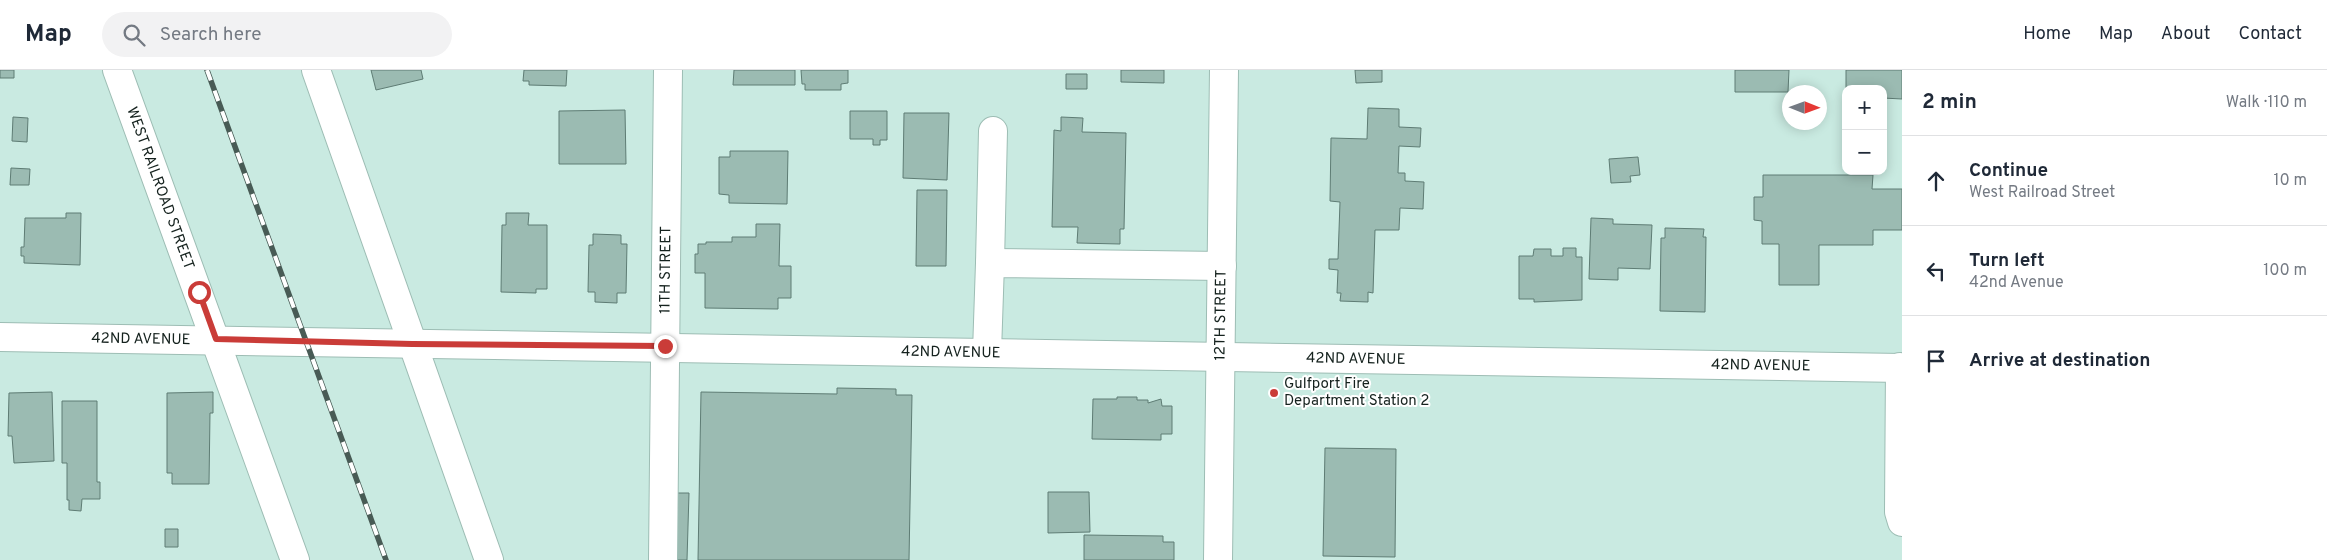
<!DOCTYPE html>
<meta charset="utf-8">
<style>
body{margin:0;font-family:Overpass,sans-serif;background:#f2f2f3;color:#1f2937}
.controls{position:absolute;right:15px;top:15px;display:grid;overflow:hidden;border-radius:10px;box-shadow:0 2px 12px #0003}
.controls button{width:45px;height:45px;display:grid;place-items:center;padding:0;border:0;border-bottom:1px solid #e0e1e3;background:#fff;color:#1f2937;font:25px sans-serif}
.compass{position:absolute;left:1782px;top:15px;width:45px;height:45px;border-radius:50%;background:#fff;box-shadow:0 2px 12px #0003;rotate:91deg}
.stop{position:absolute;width:15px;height:15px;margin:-11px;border:4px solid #ca3c38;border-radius:50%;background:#fff}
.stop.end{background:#ca3c38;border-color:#fff;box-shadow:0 1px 5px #0008}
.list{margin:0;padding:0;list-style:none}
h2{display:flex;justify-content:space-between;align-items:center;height:65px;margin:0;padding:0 20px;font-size:21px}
h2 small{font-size:16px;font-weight:400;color:#747a83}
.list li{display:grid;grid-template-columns:32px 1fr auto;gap:15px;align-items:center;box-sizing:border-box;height:90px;padding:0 20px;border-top:1px solid #e0e1e3}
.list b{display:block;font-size:19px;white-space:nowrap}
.list p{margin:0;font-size:16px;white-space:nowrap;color:#747a83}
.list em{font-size:16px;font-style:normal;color:#747a83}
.icon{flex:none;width:28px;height:28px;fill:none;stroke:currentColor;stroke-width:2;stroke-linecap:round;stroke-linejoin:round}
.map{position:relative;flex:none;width:1902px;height:490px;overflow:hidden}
header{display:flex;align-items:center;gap:30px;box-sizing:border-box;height:70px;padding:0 25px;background:#fff;border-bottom:1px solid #e0e1e3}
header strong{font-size:24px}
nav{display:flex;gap:28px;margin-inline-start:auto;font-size:18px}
.search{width:350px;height:45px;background:#f2f2f3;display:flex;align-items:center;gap:12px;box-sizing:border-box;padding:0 18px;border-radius:28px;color:#747a83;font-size:19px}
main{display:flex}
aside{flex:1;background:#fff}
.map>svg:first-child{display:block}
</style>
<header>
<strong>Map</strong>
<div class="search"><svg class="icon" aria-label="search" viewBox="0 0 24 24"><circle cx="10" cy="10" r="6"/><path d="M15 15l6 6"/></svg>Search here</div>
<nav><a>Home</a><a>Map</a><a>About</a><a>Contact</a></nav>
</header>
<main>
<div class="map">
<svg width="1902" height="490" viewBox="0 0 1902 490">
<rect width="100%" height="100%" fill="#c9eae1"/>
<path fill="#9bbbb2" stroke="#5e7c74" d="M0 0H14V8H0Z
M371 0H421L423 9 376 20Z
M524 0H567L566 16 529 15V11H523Z
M734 0H795V15H733Z
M801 0H848V13L841 14V20H805V14H802Z
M1121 0H1164V13L1121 12Z
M1355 0H1382V12L1356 13Z
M1735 0H1789L1788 22H1735Z
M1846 0H1902V29L1883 28V19H1846Z
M1066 4H1087V19H1066Z
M1368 38 1399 39V57L1421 58 1420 77 1399 76 1398 103H1405V111L1424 112 1423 139 1400 138 1399 160H1375L1373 223 1368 222V232L1340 231 1341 223H1337L1338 200 1329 199V189H1338L1340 132 1330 131 1331 68 1367 69Z
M625 40 626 94H559V41Z
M850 41H887V70H880V75H873V69H850Z
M904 43H949L947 110 903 108Z
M13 47 28 48 27 72 12 71Z
M1061 47 1083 48 1082 62 1126 63 1124 159H1120V174L1077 173 1078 157H1052L1054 60 1061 61Z
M730 81H788L787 134 729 133V125L719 124V87H730Z
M1638 87 1640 105 1630 106 1631 112 1611 113 1609 89Z
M11 98 30 99 29 115H10Z
M1763 105H1873L1872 119H1902V160H1873V175H1819V215H1779V174H1762V151L1754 150V127H1763Z
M917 120H947L946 196H916Z
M66 143H81L80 195 24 193V186H21V177H24L25 148H66Z
M506 143H529L528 155H547V219H536V223L501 222 502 155H506Z
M1591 148 1613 149V154L1652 155 1650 199 1618 198V210L1589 209Z
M756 154H780L779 196H791V228H778V239L705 238V203H695V184H698V174H706V172H732V167H756Z
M1665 158 1704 159 1703 167H1706L1705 242 1660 241 1661 168H1665Z
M593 164 621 165V174H627L626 223H617V233L595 232V222H588L589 175H593Z
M1563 178H1576V187H1582V230L1534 232V229H1519V186H1533L1534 179H1551V186H1563Z
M837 318 896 319V325H912L909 490H698L701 322 837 324Z
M52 322 54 391 14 393 12 366H8L9 323Z
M213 322V343H210L209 414H172V403H167V323Z
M1117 327H1137V330H1148V333L1161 329 1162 336H1172V364H1161V370L1092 369 1093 329H1117Z
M62 331H97V412H100V429H82L81 441 69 440V430H67V393H62Z
M1325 378 1396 379 1395 487 1323 486Z
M1048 422H1089L1090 462 1048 463Z
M677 423H689L687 490H675Z
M165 459H178V477H165Z
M1084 465 1163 466V472H1174V490H1084Z"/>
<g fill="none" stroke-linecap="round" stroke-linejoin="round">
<g stroke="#9dbdb4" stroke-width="30">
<g id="minor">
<path id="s1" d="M117 0 295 490"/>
<path d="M316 0 489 490"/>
<path d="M990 193 993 61"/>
<path id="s2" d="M0 267 1902 298"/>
<path d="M987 282 990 193 1222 196"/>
<path d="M1900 297 1899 442 1902 452"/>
<path id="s3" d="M663 490 668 0"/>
<path id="s4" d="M1218 490 1224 0"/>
</g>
</g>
<use href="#minor" stroke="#fff" stroke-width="28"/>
<g stroke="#485b55" stroke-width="5.5">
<path id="rail" d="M207 0 386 490"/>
</g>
<use href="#rail" stroke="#fff" stroke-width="4" stroke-dasharray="11" stroke-linecap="butt"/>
</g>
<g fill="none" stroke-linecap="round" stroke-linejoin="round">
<path stroke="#ca3c38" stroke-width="6" d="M199 222 216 269 412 274 665 276"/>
</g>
<circle fill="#ca3c38" stroke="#fff" stroke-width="2" cx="1274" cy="323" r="5"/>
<g text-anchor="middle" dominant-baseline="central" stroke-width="4" stroke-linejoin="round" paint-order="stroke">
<g font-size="15" fill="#15221e" stroke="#fff">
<text stroke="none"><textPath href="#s1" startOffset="126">WEST RAILROAD STREET</textPath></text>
<text stroke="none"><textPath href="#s3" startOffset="290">11TH STREET</textPath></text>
<text stroke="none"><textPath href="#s4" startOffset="245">12TH STREET</textPath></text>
<text stroke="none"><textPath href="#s2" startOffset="141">42ND AVENUE</textPath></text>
<text stroke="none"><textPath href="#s2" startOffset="951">42ND AVENUE</textPath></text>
<text stroke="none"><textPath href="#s2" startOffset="1356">42ND AVENUE</textPath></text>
<text stroke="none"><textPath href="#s2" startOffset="1761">42ND AVENUE</textPath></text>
</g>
<g font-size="15" fill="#15221e" stroke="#fff" text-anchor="start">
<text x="1284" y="314">Gulfport Fire<tspan x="1284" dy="17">Department Station 2</tspan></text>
</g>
</g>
</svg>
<div class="controls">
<button>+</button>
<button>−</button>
</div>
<svg class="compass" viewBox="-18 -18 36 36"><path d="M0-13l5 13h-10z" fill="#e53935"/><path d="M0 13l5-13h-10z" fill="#747a83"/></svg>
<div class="stop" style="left:199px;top:222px"></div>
<div class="stop end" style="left:665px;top:276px"></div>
</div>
<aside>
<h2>2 min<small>Walk · 110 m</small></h2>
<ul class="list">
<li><svg class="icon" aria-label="ahead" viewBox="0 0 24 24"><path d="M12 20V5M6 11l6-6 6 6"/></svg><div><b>Continue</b><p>West Railroad Street</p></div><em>10 m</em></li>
<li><svg class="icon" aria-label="left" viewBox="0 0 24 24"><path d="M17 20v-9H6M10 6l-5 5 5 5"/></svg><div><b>Turn left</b><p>42nd Avenue</p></div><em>100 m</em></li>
<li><svg class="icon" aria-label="arrive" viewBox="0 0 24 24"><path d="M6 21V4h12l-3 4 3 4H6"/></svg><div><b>Arrive at destination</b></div></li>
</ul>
</aside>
</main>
